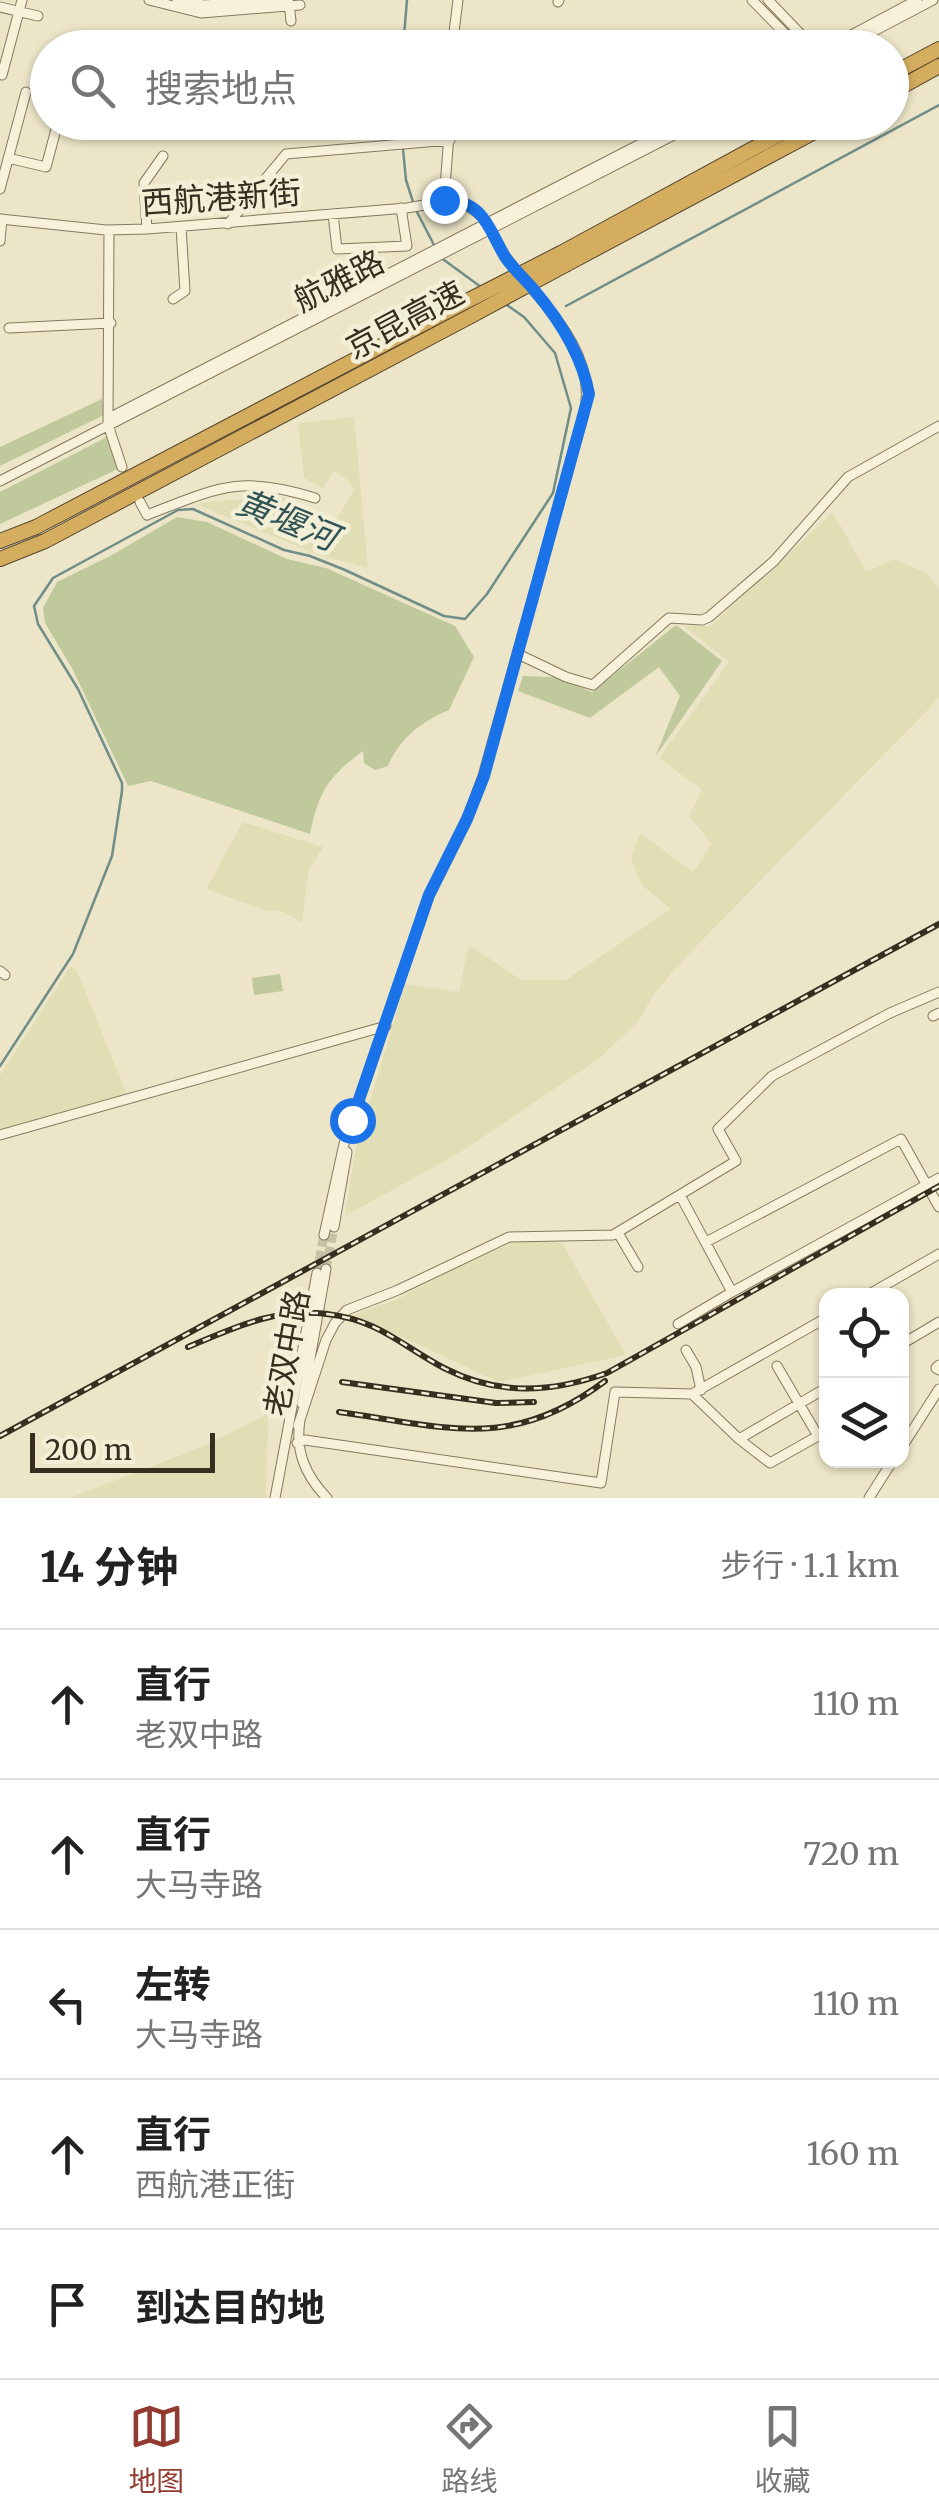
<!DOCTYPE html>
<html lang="zh">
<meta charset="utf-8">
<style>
body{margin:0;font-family:Merriweather,"Noto Sans SC",serif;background:#f6f6f6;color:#222}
.controls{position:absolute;right:30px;bottom:30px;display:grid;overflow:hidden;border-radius:20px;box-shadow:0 2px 8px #0004}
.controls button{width:90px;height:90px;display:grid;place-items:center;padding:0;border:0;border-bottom:2px solid #e0e0e0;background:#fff;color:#222;font:50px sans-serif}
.scale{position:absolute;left:30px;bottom:25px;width:185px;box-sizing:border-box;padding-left:10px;border:5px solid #372e20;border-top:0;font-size:28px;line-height:35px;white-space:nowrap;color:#372e20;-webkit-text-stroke:8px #f3eed6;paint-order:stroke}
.stop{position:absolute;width:30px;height:30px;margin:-22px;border:8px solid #1a73e8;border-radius:50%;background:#fff}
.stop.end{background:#1a73e8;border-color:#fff;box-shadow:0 2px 10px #0008}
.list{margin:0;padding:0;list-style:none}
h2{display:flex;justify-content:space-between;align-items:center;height:130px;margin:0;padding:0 40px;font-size:42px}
h2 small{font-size:32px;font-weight:400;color:#767676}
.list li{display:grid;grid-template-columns:65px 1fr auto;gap:30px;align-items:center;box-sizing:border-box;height:150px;padding:0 40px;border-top:2px solid #e0e0e0}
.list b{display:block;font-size:38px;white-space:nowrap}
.list p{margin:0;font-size:32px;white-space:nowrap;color:#767676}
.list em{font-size:32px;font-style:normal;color:#767676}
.icon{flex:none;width:55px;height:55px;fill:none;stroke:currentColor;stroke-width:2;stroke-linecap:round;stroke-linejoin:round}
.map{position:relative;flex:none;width:939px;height:1498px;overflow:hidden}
.search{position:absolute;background:#fff;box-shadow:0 2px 8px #0004;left:30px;right:30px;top:30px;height:110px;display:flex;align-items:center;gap:25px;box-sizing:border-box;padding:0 35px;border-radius:55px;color:#767676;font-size:38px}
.sheet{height:880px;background:#fff}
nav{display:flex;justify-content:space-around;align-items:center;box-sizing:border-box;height:140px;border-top:2px solid #e0e0e0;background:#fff;font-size:28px;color:#767676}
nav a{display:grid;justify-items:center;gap:5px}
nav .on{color:#913b31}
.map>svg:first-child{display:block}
</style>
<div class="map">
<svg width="939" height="1498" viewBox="0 0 939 1498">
<rect width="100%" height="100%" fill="#ece5c7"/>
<path fill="#e1deb5" d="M354 417 368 568 319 555 196 504 275 495 308 507 306 512 331 528 354 490 349 481 334 471 323 488 304 478 298 423Z
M833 512 866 572 894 559 927 573 939 590V698L681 962 654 994 639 1020 600 1058 459 1153 345 1216 355 1151 405 984 459 992 468 948 472 947 521 980H566L671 909 643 886 631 859 640 833 693 872 712 844 689 816 702 790 659 758 729 662 684 626H711Z
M243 822 323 847 308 872 302 922 278 910 268 911 206 889Z
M71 966 76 969 127 1094 0 1130V1075Z
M508 1240 562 1243 626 1355 499 1382 354 1315 398 1299Z
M268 1414 266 1498H70L204 1446Z"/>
<path fill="#bfc99c" d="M102 399 104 415 0 466V447Z
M107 437 120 468 0 524V492Z
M177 517 207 522 287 559 326 568 455 626 474 657 449 710C422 721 399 739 388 766L375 770 364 763 363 751C328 777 319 791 310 834L151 781 128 786 73 670 45 623 43 608 57 582 112 555Z
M676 625 722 661 655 757 680 696 659 667 590 718 518 691 523 676 556 677 592 692Z
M280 974 283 991 254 995 252 978Z"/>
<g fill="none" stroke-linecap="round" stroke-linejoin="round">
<path stroke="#6f8e89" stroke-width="2.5" d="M403 48 407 0
M402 141V122
M403 149 406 180 414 205
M417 212 434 245
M444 260 481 287
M566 306 939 105
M0 1066 73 954 112 856 122 791V783L78 689 38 624 34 606 53 578 178 510 193 509 284 550 310 556 345 570 444 616 465 619 487 594 553 493 571 408 555 353 524 317 504 303"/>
<path stroke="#c8c0a6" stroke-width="9" stroke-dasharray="9 4.5" stroke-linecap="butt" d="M326 1269 334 1227
M317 1273 324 1235"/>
<g stroke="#86785e" stroke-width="11">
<path id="minor" d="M149 0 201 13 300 5
M177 0 204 5 283 0
M752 0 799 48
M768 0 814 48
M558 2 559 0
M289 3 291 21
M0 7 38 16
M665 42 671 48
M452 48 458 0
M827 48 917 0
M842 48 933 0
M2 75 22 0
M8 158 46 167 58 122
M0 189 26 92
M444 200 450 122
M333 214 337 249 407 246 401 208
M0 219 106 230 147 229 407 208 453 200C498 218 484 230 508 260 542 303 599 353 584 413L483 776 467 819 429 895 344 1144 324 1235
M228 224 286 154 450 140
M147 229 144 183 163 156
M109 230 108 425 122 467
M0 241 2 219
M173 299 185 291 181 227
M9 328 111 323
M113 416 683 122
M0 481 699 122
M140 502 147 515C217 488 240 474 315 498
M518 654 566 677 593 685 669 618 702 620 709 617 774 561 848 477 939 426
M0 971 5 975
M933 1016 939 1013
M0 1135 386 1026
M334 1227 347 1152
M618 1233 638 1267
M706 1242 901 1139 939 1207
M732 1292 939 1178
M866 1296 939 1254
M678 1324 732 1292 680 1195
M902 1344 939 1322
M686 1350 696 1367 701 1390
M939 1365 936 1368 939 1370
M692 1394 739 1439 826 1388
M302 1404 326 1269
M300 1420C295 1451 305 1475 327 1498
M298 1426 326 1340 335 1323 347 1310 398 1290 509 1237 613 1235 736 1161 718 1129 772 1076 890 1013 939 992
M739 1439 770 1463 818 1436 777 1366
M297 1443 305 1440 601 1483 615 1392 692 1394 826 1318
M902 1447 939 1389
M275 1498 317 1273
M869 1498 893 1460"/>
</g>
<g stroke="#544631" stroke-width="16">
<path id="highway" d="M892 74 939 49
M892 92 939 66
M561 253 802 122
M567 264 833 122
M0 541 36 527 463 303
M0 559 45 541 469 317"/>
</g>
<use href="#minor" stroke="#f7f1da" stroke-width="9"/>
<use href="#highway" stroke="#d5ad5e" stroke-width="14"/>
<g stroke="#372e20" stroke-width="6">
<path id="rail" d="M188 1347C234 1328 276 1307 327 1314 379 1320 402 1346 444 1368 498 1396 551 1393 607 1373L939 1186
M342 1382 496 1403 534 1402
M339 1412C446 1427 511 1452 605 1381
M0 1436 939 924"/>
</g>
<use href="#rail" stroke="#f3eed6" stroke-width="2.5" stroke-dasharray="8" stroke-linecap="butt"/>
<g stroke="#544631" stroke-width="16" stroke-linecap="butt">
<path id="highway-bridge" d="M463 303 561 253
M469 317 567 264"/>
</g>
<use href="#highway-bridge" stroke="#d5ad5e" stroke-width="14"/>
</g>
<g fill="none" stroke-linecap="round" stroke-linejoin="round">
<path stroke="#1a73e8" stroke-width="12" d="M352 1120 429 895 467 819 484 776 589 394C582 355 560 321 535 291 525 279 512 268 504 255 489 229 483 200 444 200"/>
</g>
<g text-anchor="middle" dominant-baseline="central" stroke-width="9" stroke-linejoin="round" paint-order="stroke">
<g font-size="32" fill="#372e20" stroke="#f3eed6">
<text transform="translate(221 198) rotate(-4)">西航港新街</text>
<text transform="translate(339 281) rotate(-27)">航雅路</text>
<text transform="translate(405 320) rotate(-28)">京昆高速</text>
<text transform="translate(287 1353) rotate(-80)">老双中路</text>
</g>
<g font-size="35" font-style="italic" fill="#315456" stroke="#f3eed6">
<text transform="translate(287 520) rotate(22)">黄堰河</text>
</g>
</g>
</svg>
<div class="controls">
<button><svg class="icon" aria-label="locate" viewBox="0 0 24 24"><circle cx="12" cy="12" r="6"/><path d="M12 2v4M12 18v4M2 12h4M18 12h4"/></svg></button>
<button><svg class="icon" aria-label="layers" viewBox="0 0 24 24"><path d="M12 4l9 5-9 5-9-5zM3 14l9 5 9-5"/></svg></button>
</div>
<div class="scale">200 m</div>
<div class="stop" style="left:352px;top:1120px"></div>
<div class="stop end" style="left:444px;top:200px"></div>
<div class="search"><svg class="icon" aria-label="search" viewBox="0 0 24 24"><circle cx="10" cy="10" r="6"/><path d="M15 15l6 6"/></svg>搜索地点</div>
</div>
<section class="sheet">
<h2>14 分钟<small>步行 · 1.1 km</small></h2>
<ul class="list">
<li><svg class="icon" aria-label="ahead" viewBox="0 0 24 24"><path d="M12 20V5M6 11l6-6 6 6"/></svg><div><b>直行</b><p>老双中路</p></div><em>110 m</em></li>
<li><svg class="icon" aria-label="ahead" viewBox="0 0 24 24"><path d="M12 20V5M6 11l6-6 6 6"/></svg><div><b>直行</b><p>大马寺路</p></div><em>720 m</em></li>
<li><svg class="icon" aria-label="left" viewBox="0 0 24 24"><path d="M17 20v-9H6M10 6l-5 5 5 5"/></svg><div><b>左转</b><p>大马寺路</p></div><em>110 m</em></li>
<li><svg class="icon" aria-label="ahead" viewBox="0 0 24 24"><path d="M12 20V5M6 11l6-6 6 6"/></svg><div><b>直行</b><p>西航港正街</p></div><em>160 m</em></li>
<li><svg class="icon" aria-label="arrive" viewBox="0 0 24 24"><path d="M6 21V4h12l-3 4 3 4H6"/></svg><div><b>到达目的地</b></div></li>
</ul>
</section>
<nav>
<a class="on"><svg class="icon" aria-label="map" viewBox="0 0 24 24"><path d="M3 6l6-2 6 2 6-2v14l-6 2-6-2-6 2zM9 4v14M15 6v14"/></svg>地图</a>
<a><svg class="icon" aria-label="directions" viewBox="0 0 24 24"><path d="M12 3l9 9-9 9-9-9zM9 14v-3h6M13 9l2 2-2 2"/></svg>路线</a>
<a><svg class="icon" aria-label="saved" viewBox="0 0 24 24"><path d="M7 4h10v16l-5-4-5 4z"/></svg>收藏</a>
</nav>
